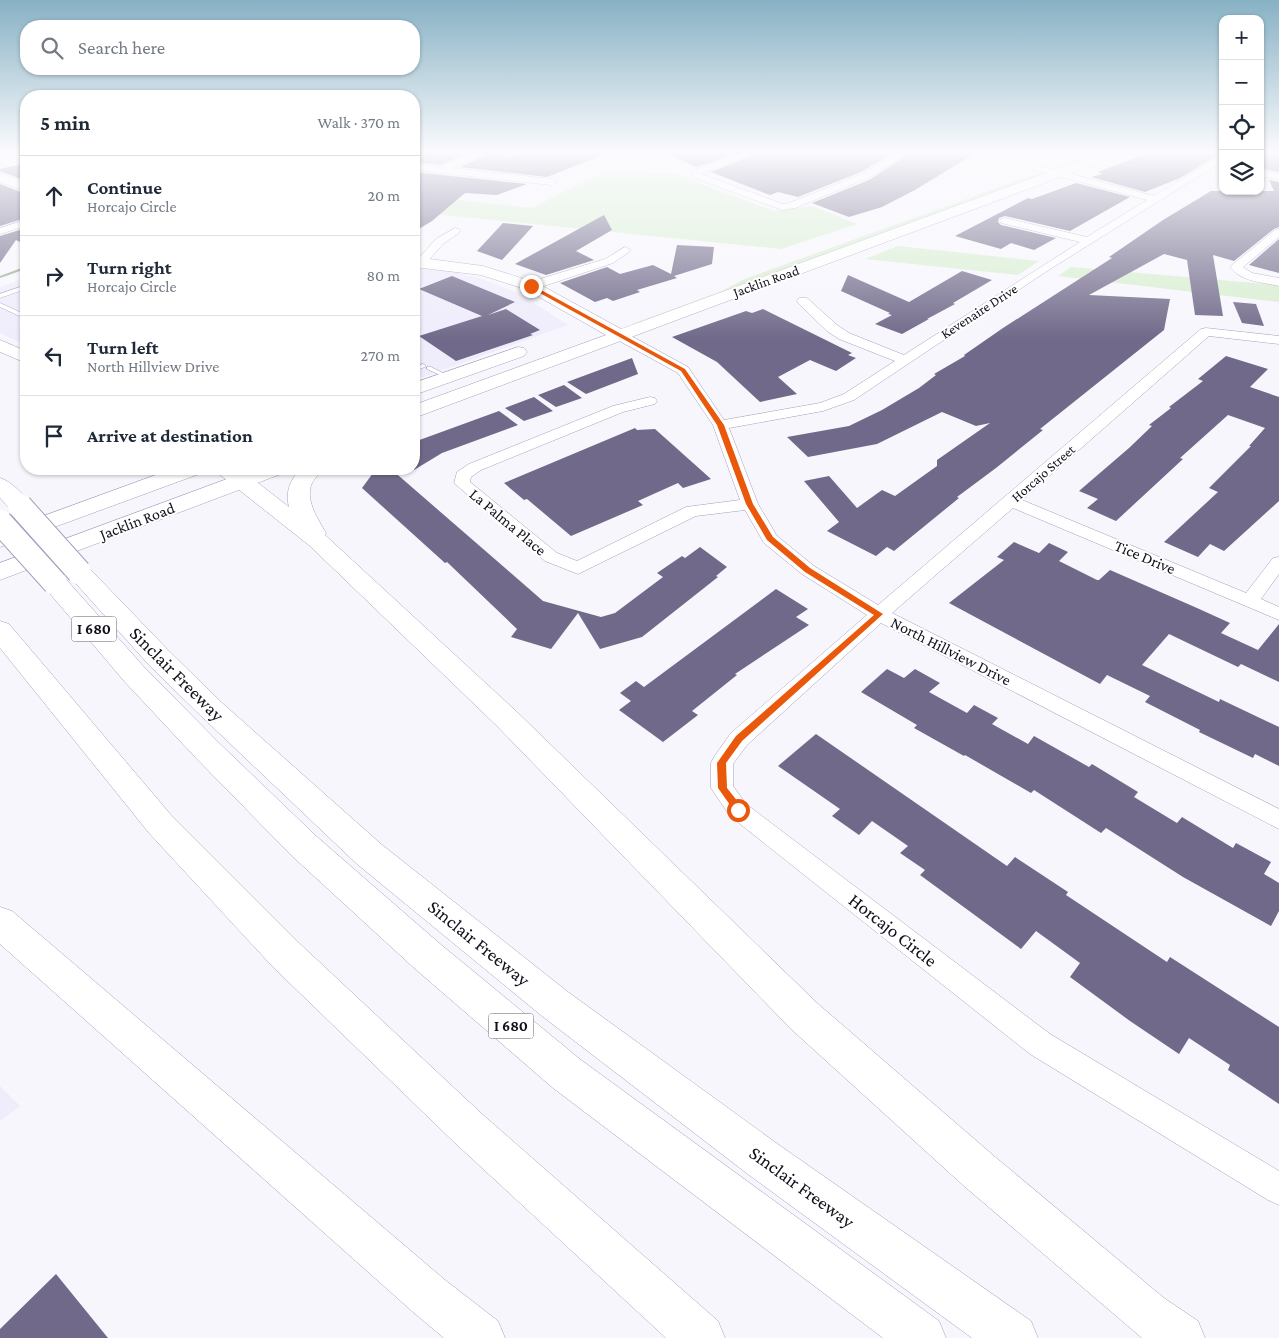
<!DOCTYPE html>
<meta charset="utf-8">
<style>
body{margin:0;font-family:"Crimson Pro",serif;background:#f6f6f7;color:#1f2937}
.controls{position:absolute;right:15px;top:15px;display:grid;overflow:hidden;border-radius:10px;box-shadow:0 1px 4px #0004}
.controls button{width:45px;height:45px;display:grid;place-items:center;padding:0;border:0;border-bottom:1px solid #e0e1e3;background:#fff;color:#1f2937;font:25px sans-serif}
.stop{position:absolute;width:15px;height:15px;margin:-11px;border:4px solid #ea580c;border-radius:50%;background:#fff}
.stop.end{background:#ea580c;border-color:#fff;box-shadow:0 1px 5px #0008}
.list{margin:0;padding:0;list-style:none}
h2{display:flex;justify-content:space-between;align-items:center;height:65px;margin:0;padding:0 20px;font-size:21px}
h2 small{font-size:16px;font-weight:400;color:#747a83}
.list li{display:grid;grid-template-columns:32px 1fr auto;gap:15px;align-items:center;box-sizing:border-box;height:80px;padding:0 20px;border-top:1px solid #e0e1e3}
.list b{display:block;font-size:19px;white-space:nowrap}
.list p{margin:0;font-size:16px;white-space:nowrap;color:#747a83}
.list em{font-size:16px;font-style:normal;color:#747a83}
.icon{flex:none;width:28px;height:28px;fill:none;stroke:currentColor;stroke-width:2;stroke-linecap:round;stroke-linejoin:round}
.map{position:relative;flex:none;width:1279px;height:1338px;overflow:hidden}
.search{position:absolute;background:#fff;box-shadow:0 1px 4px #0004;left:20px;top:20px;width:400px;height:55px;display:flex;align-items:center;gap:12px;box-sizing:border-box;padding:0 18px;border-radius:20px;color:#747a83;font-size:19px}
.panel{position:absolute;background:#fff;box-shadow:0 1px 4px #0004;left:20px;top:90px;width:400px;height:385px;border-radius:20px}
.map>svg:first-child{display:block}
</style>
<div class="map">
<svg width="1279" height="1338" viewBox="0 0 1279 1338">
<rect width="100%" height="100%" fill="#f7f6fd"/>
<path fill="#efecfc" d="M414 267 450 271 482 279 518 293 568 325 423 377 414 373Z
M26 278V345L0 333V287Z
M0 1086 20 1106 0 1121Z"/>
<path fill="#d7eece" d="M605 171 675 174 774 211 812 206 857 224 781 249 414 212V195L532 208Z
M1035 174 1041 175 635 325V323L722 291 745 279Z
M898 246 1039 261 1018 275 865 259Z
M1071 267 1279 285V302L1058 276Z"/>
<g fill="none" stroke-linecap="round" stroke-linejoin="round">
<path fill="#96ad8e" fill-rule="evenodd" d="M24 267H26V269L0 278V276Z"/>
</g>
<path fill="#706989" d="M414 151H471L441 165 414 162Z
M496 151H505L506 158 535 151H608V153L547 177 460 167Z
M661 151H742L697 167Z
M763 151H896L861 172 798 197 778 192 770 195 711 172Z
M913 151H979L915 190 882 207 849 217 812 203 869 180Z
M1153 151H1223V152L1180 178 1145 192 1091 177 1102 174 1098 172Z
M1260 151H1279V172L1263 169 1260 163Z
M26 163V181L0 171V169Z
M414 172 527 184 497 195 465 193 432 221 414 232Z
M1269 180 1279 182V227L1274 229 1234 261 1213 255 1223 316 1195 315 1187 260 1164 254 1089 295 1170 299 1164 330 1040 429 1043 430 996 468 957 497 959 498 894 551 887 547 876 556 827 531 839 522 804 481 829 476 857 508 882 490 895 496 937 466V460L990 423 976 426 942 412 877 444 808 457 787 437 849 426 882 410 919 388 936 375 934 374 965 356 964 355 1003 328 1112 258 1109 257 1163 220 1211 191H1274Z
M1076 183 1130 197 1070 231 1005 216 999 218 998 222 1001 225 1056 238 1034 250 1011 243 1001 249 955 236 1028 198 1032 199Z
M0 184 26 194V218L0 226Z
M604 215 612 230 576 251 594 260 546 275 515 264Z
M503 223 533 226 502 260 477 251Z
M26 228V245L16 240 0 263V236Z
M1279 239V273L1249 265Z
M677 245 714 247 712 264 674 276 677 278 637 290 640 292 613 301 607 298 595 302 560 283 607 267 620 274 653 265 671 274Z
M962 271 992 280 953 303 955 304 927 319H929L902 334 875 324 892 315 888 314 890 313 841 291 848 275 909 302Z
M452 276 515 302 488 315 506 309 540 330 530 334 533 335 456 361 419 336 482 316 419 289Z
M1233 302 1256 304 1264 326 1242 323Z
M763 309 852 353 848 355 856 358 836 371 810 360 778 377 797 394 760 402 717 362 672 337 746 311 752 313Z
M1226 356 1268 369 1250 387 1279 397V501L1224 551 1210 544 1198 557 1164 542 1218 492 1209 488 1251 446H1249L1265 428 1228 415 1180 458 1183 459 1116 521 1087 508 1098 499 1079 491 1129 448 1152 426 1149 425 1171 408 1169 407 1203 381 1198 379Z
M632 358 638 374 586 394 567 382Z
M564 385 582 398 556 407 538 395Z
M534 397 553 411 524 421 505 408Z
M499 411 518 425 442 453 414 470V442Z
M635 428 637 430 655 429 711 479 683 488 678 483 638 501 643 505 571 536 527 499 524 500 504 483Z
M376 469H391L543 601 601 617 615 613 663 577 657 573 682 556 685 558 700 547 727 567 716 576 718 577 642 637 600 649 578 613 551 649 511 637 517 629 447 562 445 563 362 488Z
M1014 542 1039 553 1049 543 1068 552 1059 561 1097 580H1099L1110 570 1197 608 1230 623 1221 633 1258 650 1279 624V682L1241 664 1238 667 1169 634 1142 665 1219 702 1220 699 1279 727V766L1255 754 1253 758 1199 732 1200 730 1145 702 1150 696 1107 675 1100 684 949 603 1004 560 997 557Z
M776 589 808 609 796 617 809 625 735 674 737 675 692 711 698 715 663 742 619 710 631 701 620 693 636 681 644 687Z
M887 669 904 678 915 669 940 683 929 692 967 713 974 705 998 718 992 724 1028 744 1034 736 1089 767 1092 764 1138 792 1134 797 1177 823 1182 817 1233 848 1236 843 1271 862 1264 874 1279 883V911L1271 926 1183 877 1106 828 1101 833 1034 790 1031 793 965 755 964 756 914 728 917 725 861 692Z
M816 734 1007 866 1015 857 1068 892 1066 895 1167 962 1170 957 1279 1027V1104L1228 1070 1230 1065 1189 1038 1179 1054 1130 1021 1070 977 1080 963 1036 931 1021 949 920 875 925 870 900 853 908 846 872 821 859 835 832 816 840 809 778 766Z
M56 1274 108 1338H0V1329Z"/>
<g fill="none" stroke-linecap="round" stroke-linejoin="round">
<g stroke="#a59ebd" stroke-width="1">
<path id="lane" d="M26 285V289L0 298V294Z
M0 303 26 315V319L0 307Z
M423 364 426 366 425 367 414 371V367Z
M427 367H431L451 377 446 378 427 369Z"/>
</g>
<g stroke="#a59ebd" stroke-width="1">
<path id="street" d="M494 151 452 168 552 179 557 182 552 185 414 170V164L441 167 474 152Z
M748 151H761L701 174 783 204 789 203 862 174 900 151H911L868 178 795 208 782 210 695 178 691 174 696 169Z
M1223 154V161L1047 271 854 400 823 411 729 428 758 504 777 536 814 566 878 605 1201 329 1206 328 1279 336V344L1209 336 1022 500 1246 593 1273 558 1279 557V574L1261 599 1279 607V620L1013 508 892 613 1279 809V829L881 623 747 745 733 764V786L746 804 1050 1034 1279 1171V1205L1268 1200 1030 1054 730 816 711 788V763L714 757 731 733 867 615 802 574 764 543 745 510 696 516 578 574 545 561 454 483 457 472 469 464 613 406 650 397 655 398 657 401 655 404 623 412 481 470 471 477 470 482 557 553 577 561 686 507 740 500 713 425 678 373 614 338 613 335 614 332H624L688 367 724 420 820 403 844 394 895 361 839 339 827 331 799 304 797 301 799 298H807L837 325 849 333 904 355 1080 242 1001 223 1000 221 1001 219 1005 218 1087 237 1147 200 1035 170V166H1041L1154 196Z
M1260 170 1279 174V180L1260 176Z
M26 220V226L0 234V228Z
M455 228 459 229 460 231 459 233 444 243 425 264H417L415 262 417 260 436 239Z
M1279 229V237L1243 267 1252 273 1279 278V286C1261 282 1242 282 1230 267L1232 265 1275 230Z
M625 247 631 250 629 252 613 263 535 289 531 290 525 286 527 283 605 259Z"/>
</g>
<g stroke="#a59ebd" stroke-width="1">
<path id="secondary" d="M1106 151H1124L1122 154 414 418V405L606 335 525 289 481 275 414 267V257L483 266 537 283 621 329Z
M0 173 26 183V192L0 182Z
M518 347 524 348 527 352 524 356 414 395V383Z
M172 469H202L199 474 0 547V532Z
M254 469H284L281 474 0 580V563Z"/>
</g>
<g stroke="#a59ebd" stroke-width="1">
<path id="highway" d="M0 340 26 351V363L0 352Z
M216 469H240L289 507C285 492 290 481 300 469H322C319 474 314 479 311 485 306 502 318 519 326 533L325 535 517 712 817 1003 994 1156 1164 1298 1198 1321 1205 1338H1142L964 1186 791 1029 497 726 310 546 219 474Z
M0 478C13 482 24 495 31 506L28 511C14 514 9 508 0 498Z
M79 564 88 567 169 651 221 702 381 844 568 992 779 1145 1031 1321 1038 1338H972L749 1175 542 1016 357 864 201 716 149 665 70 577 67 572 70 567Z
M55 575 64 577 144 667 218 742 316 836 439 943 581 1060 939 1321 946 1338H883L553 1088 413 967 292 856 196 758 124 681 46 589 43 583 46 577Z
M0 621 9 624 171 815 299 943 482 1114 718 1321 725 1338H666L454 1142 273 967 149 833 0 648Z
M0 907 12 911 445 1280 498 1321 505 1338H444L413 1312 0 944Z"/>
</g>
<use href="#lane" fill="#fff" fill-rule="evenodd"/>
<use href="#street" fill="#fff" fill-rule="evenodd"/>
<use href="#secondary" fill="#fff" fill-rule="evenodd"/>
<use href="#highway" fill="#fff" fill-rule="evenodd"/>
<g stroke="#a59ebd" stroke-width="26" stroke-linecap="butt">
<path id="highway-bridge" d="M20 506 79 572
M0 522 55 583"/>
</g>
<use href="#highway-bridge" stroke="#fff" stroke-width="24"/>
</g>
<linearGradient id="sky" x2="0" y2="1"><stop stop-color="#87b1c4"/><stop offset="0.45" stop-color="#fbfbfe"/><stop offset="1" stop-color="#fbfbfe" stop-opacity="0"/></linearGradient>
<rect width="1279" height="339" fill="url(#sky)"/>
<path fill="#ea580c" d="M529 285H532L685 369 724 425 753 504 773 537 810 568 883 614 742 741 726 763 727 788 742 807V812H735L718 788 717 763 736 736 874 615 805 572 767 540 746 504 717 425 681 371 529 287Z"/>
<g text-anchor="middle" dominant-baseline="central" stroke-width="4" stroke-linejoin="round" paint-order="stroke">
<g font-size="14" fill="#13101b" stroke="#fff">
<text transform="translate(766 281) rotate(-20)">Jacklin Road</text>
<text transform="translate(979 311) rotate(-33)">Kevenaire Drive</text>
<text transform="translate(1043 473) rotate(-41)">Horcajo Street</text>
</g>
<g fill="#fff" stroke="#5a585f" stroke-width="1">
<rect x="71.5" y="616.5" width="45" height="25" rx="4"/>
<rect x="488.5" y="1013.5" width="45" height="25" rx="4"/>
</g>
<g font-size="15" font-weight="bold" fill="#13101b">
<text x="94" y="629">I 680</text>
<text x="511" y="1026">I 680</text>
</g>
<g font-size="16" fill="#13101b" stroke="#fff">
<text transform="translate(137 521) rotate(-21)">Jacklin Road</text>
<text transform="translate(508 522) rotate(40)">La Palma Place</text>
<text transform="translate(1145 557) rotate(23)">Tice Drive</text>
<text transform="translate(951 651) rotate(27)">North Hillview Drive</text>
</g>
<g font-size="19" fill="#13101b" stroke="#fff">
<text transform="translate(177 674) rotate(45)">Sinclair Freeway</text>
<text transform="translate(893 930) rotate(38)">Horcajo Circle</text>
<text transform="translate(479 943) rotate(39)">Sinclair Freeway</text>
<text transform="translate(802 1187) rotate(36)">Sinclair Freeway</text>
</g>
</g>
</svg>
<div class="controls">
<button>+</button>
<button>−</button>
<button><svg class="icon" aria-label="locate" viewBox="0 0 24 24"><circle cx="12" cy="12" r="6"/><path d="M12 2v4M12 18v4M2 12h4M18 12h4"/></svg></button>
<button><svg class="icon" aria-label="layers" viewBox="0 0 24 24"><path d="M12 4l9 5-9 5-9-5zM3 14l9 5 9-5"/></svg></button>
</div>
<div class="stop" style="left:738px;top:810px"></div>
<div class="stop end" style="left:531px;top:286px"></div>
<div class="search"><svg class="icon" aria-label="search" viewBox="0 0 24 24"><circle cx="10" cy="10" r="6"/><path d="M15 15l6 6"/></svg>Search here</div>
<section class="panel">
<h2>5 min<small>Walk · 370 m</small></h2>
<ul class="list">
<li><svg class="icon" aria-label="ahead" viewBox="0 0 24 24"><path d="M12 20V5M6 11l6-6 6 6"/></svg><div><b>Continue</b><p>Horcajo Circle</p></div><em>20 m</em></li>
<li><svg class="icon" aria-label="right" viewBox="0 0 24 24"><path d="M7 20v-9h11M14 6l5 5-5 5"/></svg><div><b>Turn right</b><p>Horcajo Circle</p></div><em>80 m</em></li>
<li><svg class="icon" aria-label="left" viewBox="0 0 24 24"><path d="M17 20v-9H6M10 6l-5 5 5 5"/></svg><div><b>Turn left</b><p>North Hillview Drive</p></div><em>270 m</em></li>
<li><svg class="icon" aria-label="arrive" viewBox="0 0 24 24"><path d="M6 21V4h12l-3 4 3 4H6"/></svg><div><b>Arrive at destination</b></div></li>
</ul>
</section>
</div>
